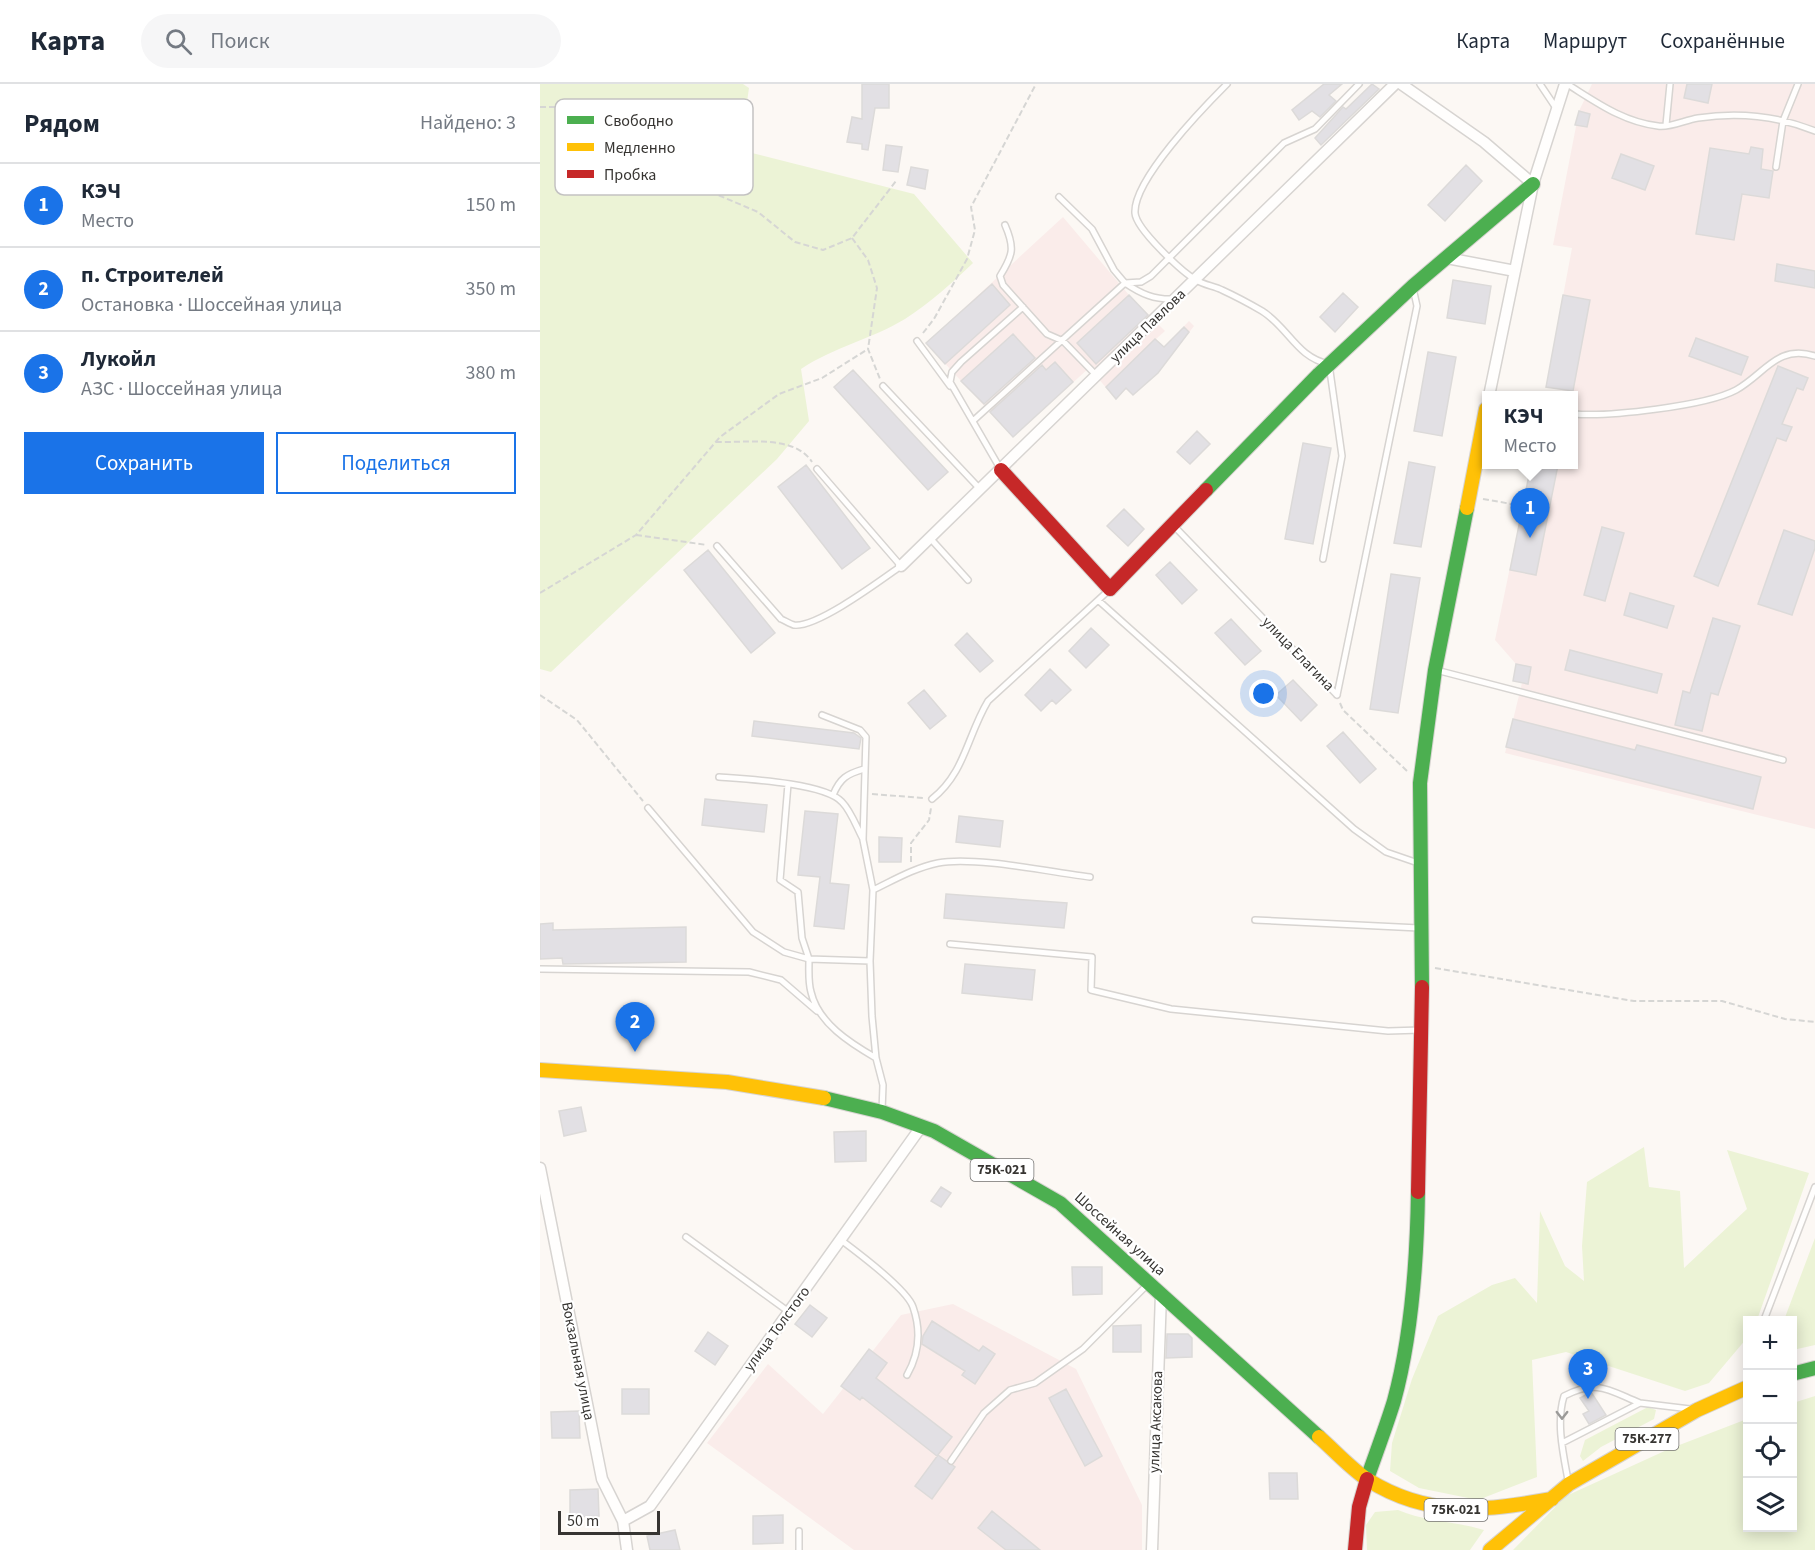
<!DOCTYPE html>
<html lang="ru">
<meta charset="utf-8">
<style>
body{margin:0;font-family:"Source Sans 3",sans-serif;background:#f6f6f7;color:#1f2937}
.controls{position:absolute;right:18px;bottom:18px;display:grid;overflow:hidden;border-radius:0px;box-shadow:0 3px 15px #0003}
.controls button{width:54px;height:54px;display:grid;place-items:center;padding:0;border:0;border-bottom:2px solid #e0e1e3;background:#fff;color:#1f2937;font:30px sans-serif}
.scale{position:absolute;left:18px;bottom:15px;width:102px;box-sizing:border-box;padding-left:6px;border:3px solid #373532;border-top:0;font-size:16px;line-height:21px;white-space:nowrap;color:#373532;-webkit-text-stroke:4px #fff;paint-order:stroke}
.you{position:absolute;left:724px;top:610px;width:21px;height:21px;margin:-15px;border:4px solid #fff;border-radius:50%;background:#1a73e8;box-shadow:0 0 0 9px #1a73e833}
.badge{display:grid;place-items:center;width:39px;height:39px;border-radius:50%;background:#1a73e8;color:#fff;font-size:20px;font-weight:700}
.pin{position:absolute;translate:-50% -50px;filter:drop-shadow(0 2px 3px #0008)}
.pin::after{content:'';position:absolute;top:32px;width:21px;height:18px;background:inherit;clip-path:polygon(0 0,100% 0,50% 100%)}
.popup{position:absolute;left:942px;top:307px;width:96px;height:78px;box-sizing:border-box;display:grid;place-content:center;border-radius:0px;background:#fff;filter:drop-shadow(0 2px 4px #0005);font-size:20px;white-space:nowrap;color:#747a83}
.popup b{font-size:22px;color:#1f2937}
.popup::after{content:'';position:absolute;left:50%;top:100%;margin-left:-12px;border:12px solid transparent;border-top-color:#fff}
.list{margin:0;padding:0;list-style:none}
h2{display:flex;justify-content:space-between;align-items:center;height:78px;margin:0;padding:0 24px;font-size:26px}
h2 small{font-size:20px;font-weight:400;color:#747a83}
.list li{display:grid;grid-template-columns:39px 1fr auto;gap:18px;align-items:center;box-sizing:border-box;height:84px;padding:0 24px;border-top:2px solid #e0e1e3}
.list b{display:block;font-size:22px;white-space:nowrap}
.list p{margin:0;font-size:20px;white-space:nowrap;color:#747a83}
.list em{font-size:20px;font-style:normal;color:#747a83}
.actions{display:flex;gap:12px;padding:18px 24px}
.actions a{flex:1;padding:14px 0;border:2px solid #1a73e8;border-radius:0px;text-align:center;font-size:21px;color:#1a73e8}
.actions .main{background:#1a73e8;color:#fff}
.icon{flex:none;width:33px;height:33px;fill:none;stroke:currentColor;stroke-width:2;stroke-linecap:round;stroke-linejoin:round}
.map{position:relative;flex:none;width:1275px;height:1466px;overflow:hidden}
header{display:flex;align-items:center;gap:36px;box-sizing:border-box;height:84px;padding:0 30px;background:#fff;border-bottom:2px solid #e0e1e3}
header strong{font-size:28px}
nav{display:flex;gap:33px;margin-inline-start:auto;font-size:21px}
.search{width:420px;height:54px;background:#f6f6f7;display:flex;align-items:center;gap:15px;box-sizing:border-box;padding:0 21px;border-radius:33px;color:#747a83;font-size:22px}
main{display:flex}
aside{flex:1;background:#fff}
.map>svg:first-child{display:block}
</style>
<header>
<strong>Карта</strong>
<div class="search"><svg class="icon" aria-label="search" viewBox="0 0 24 24"><circle cx="10" cy="10" r="6"/><path d="M15 15l6 6"/></svg>Поиск</div>
<nav><a>Карта</a><a>Маршрут</a><a>Сохранённые</a></nav>
</header>
<main>
<aside>
<h2>Рядом<small>Найдено: 3</small></h2>
<ul class="list">
<li><span class="badge">1</span><div><b>КЭЧ</b><p>Место</p></div><em>150 m</em></li>
<li><span class="badge">2</span><div><b>п. Строителей</b><p>Остановка · Шоссейная улица</p></div><em>350 m</em></li>
<li><span class="badge">3</span><div><b>Лукойл</b><p>АЗС · Шоссейная улица</p></div><em>380 m</em></li>
</ul>
<div class="actions"><a class="main">Сохранить</a><a>Поделиться</a></div>
</aside>
<div class="map">
<svg width="1275" height="1466" viewBox="0 0 1275 1466">
<rect width="100%" height="100%" fill="#fcf8f4"/>
<path fill="#faecea" d="M1052 0H1275V745L965 669 982 599 973 597 976 580 955 556 991 381 1034 380 1033 308 1006 303 1032 164 1013 161 1039 27Z
M523 133 589 211 625 247 616 255 624 263 649 237 654 242 618 289 593 311 586 305 576 315 549 284 473 353 386 259Z
M413 1220 536 1285 602 1421V1466H314L167 1359 228 1280 283 1330 361 1231Z"/>
<path fill="#ecf3d6" d="M0 0H203L209 4 200 66 374 110 433 179C412 199 390 219 365 235 332 255 294 263 261 285L269 337 237 375 11 588 0 585Z
M1104 1063 1109 1103 1140 1107 1144 1184 1207 1125 1187 1066 1269 1089 1217 1236H1208L1207 1254 1169 1299 1145 1307 1026 1268 992 1276 997 1393 938 1416 879 1404 850 1387 852 1359 872 1295 898 1232 952 1201 975 1194 997 1219 1000 1127 1025 1182 1044 1197 1042 1162 1047 1098Z
M1275 1154V1261L1253 1266 1252 1236H1244Z
M1275 1312V1466H973L1026 1412 1129 1365 1207 1335 1208 1444H1252L1253 1319Z
M1108 1323 1116 1326 1114 1335 1061 1363 1043 1377 1040 1372 1045 1356Z
M858 1426C886 1438 915 1437 944 1446L930 1466H827L826 1441 835 1428Z"/>
<path fill="#e2e0e4" stroke="#dcdad9" stroke-width="1.5" d="M322 0H349V24H335L328 66 322 65V60L307 58 312 33 322 35Z
M784 0H802L789 11 796 17 780 33 772 27 759 36 752 26Z
M832 0 839 5 781 61 775 54 803 23 806 25Z
M1147 0H1172L1168 19 1144 14Z
M1039 27 1050 30 1047 43 1035 41Z
M346 61 362 63 358 88 343 86Z
M1211 63 1223 65 1221 85 1233 87 1229 114 1202 110 1194 156 1156 150 1170 64 1209 70Z
M1081 70 1114 82 1105 106 1072 94Z
M926 81 942 97 905 137 888 121Z
M371 83 388 86 385 105 367 101Z
M1237 180 1275 187V204L1235 197Z
M913 196 951 202 945 240 907 234Z
M452 200 470 221 405 280 386 259Z
M803 209 818 223 795 248 780 233Z
M589 211 608 231 556 280 537 259Z
M1023 211 1050 216 1033 307 1006 303Z
M644 243 649 248 618 289 593 311 586 304 576 315 566 303 615 255 624 263Z
M473 250 495 274 444 320 421 297Z
M1156 254 1208 273 1201 291 1149 272Z
M888 268 916 273 902 352 874 347Z
M515 278 533 298 473 353 450 328 502 281 506 286Z
M1238 282 1268 294 1263 306 1257 304 1242 340 1252 343 1246 357 1237 354 1178 502 1154 492Z
M313 286 408 388 388 406 294 303Z
M657 347 670 360 650 380 637 368Z
M763 359 791 364 773 460 745 455Z
M869 378 895 383 881 463 854 459Z
M266 381 330 464 302 485 238 403Z
M991 381H1018L996 491 970 486Z
M584 425 604 445 588 462 567 442Z
M1062 443 1084 449 1065 517 1044 511Z
M1244 446 1275 457V464L1252 531 1218 520Z
M168 466 235 549 211 569 144 486Z
M630 478 657 506 642 520 616 491Z
M851 490 880 494 858 629 830 625Z
M1090 509 1134 522 1127 544 1084 531Z
M1173 534 1200 542 1178 611 1171 609 1162 647 1135 641 1143 607 1150 609Z
M691 535 721 567 705 581 675 549Z
M551 544 569 561 546 584 529 567Z
M427 549 453 577 440 588 415 561Z
M1030 566 1122 590 1117 609 1025 586Z
M976 580 991 583 988 600 973 597Z
M510 585 531 606 516 620 512 616 501 627 485 611Z
M753 596 777 621 761 637 736 611Z
M384 606 406 632 390 645 368 619Z
M973 635 1095 666 1097 661 1221 693 1213 725 966 663Z
M214 637 314 649 321 654 319 665 212 652Z
M803 648 836 685 820 699 787 662Z
M165 715 227 721 224 748 162 741Z
M265 727 298 730 290 799 309 801 304 845 274 842 280 793 258 791Z
M419 732 463 737 460 763 416 758Z
M339 753 362 754 361 778H339Z
M406 810 527 819 524 844 404 834Z
M13 839V846L146 843V878L23 880 22 874 0 875V840Z
M425 880 495 886 492 916 422 909Z
M41 1023 46 1047 24 1052 19 1027Z
M326 1047V1077L295 1078 294 1048Z
M401 1103 411 1109 401 1123 391 1117Z
M532 1183H562V1210L533 1211Z
M270 1221 287 1234 272 1253 255 1240Z
M392 1237 439 1267 443 1262 455 1270 435 1300 422 1291 425 1287 382 1260 383 1252Z
M601 1241V1268H573V1242Z
M168 1248 188 1262 175 1281 155 1267Z
M627 1250H648L652 1254V1273L626 1274Z
M329 1265 347 1279 336 1294 412 1353 397 1372 322 1313 320 1316 301 1302Z
M82 1305H109V1330H82Z
M526 1305 562 1372 545 1382 509 1314Z
M1051 1308 1066 1331 1049 1340 1043 1330 1049 1327 1040 1314Z
M39 1327 40 1354H12L11 1328Z
M398 1371 415 1383 392 1415 375 1402Z
M729 1389H757L758 1415H730Z
M58 1405 59 1432 30 1433V1406Z
M452 1427 500 1466H466L438 1444Z
M243 1431V1459L213 1460V1432Z
M135 1446 140 1466H110L107 1452Z"/>
<g fill="none" stroke-linecap="round" stroke-linejoin="round">
<g stroke="#d7d4d1" stroke-width="8">
<path id="lane" d="M687 0C663 24 593 96 595 129 596 145 642 188 656 196 664 201 674 202 682 206 695 212 710 220 722 227 748 243 757 274 789 280L802 372 783 475
M1000 0 1016 24
M1027 0C1056 18 1083 38 1118 42 1130 44 1145 36 1158 34 1198 28 1238 32 1275 47
M1126 41 1130 0
M1236 83 1243 37 1258 0
M519 113 552 145 574 186 585 199 601 198 611 192 744 59 775 45 819 0
M465 141C475 164 473 171 460 192L463 201 507 250 523 257 556 291
M377 257 410 302
M343 302 440 405
M1034 330C1068 333 1166 322 1196 306 1225 290 1237 260 1275 272
M434 336 585 199C601 210 615 216 634 215
M461 386 410 298 412 288 421 278 483 223
M634 442 797 611
M390 454 428 496
M177 462 241 535C244 536 250 540 254 541 277 544 341 496 361 482L277 385
M559 517 814 745 846 768 878 779
M896 586 1243 676
M797 611 877 222 873 204
M282 631 320 646 326 653 323 756 333 806 330 877 332 932 336 974 343 1001 342 1027
M179 693C206 695 285 699 302 718 311 727 317 744 323 755
M248 700 240 796 258 808 262 854 269 875 330 877
M293 711C300 694 307 690 324 685
M392 715C425 689 427 652 448 617L568 507
M108 724 213 848 244 868 269 875C269 886 268 898 271 908 278 939 310 959 336 974
M333 806C354 796 374 784 398 779 434 772 510 788 550 793
M715 836 879 844
M410 860 552 873 551 906 631 925 848 947 881 946
M0 885 209 888 241 896 277 927
M146 1153 249 1228
M301 1156C317 1168 367 1205 373 1223 381 1246 379 1270 367 1291
M1224 1236 1275 1103
M1022 1359 1100 1319 1150 1325
M411 1377 444 1329 470 1306 495 1299 543 1265 606 1202
M1028 1396C1023 1369 1016 1338 1024 1312 1058 1295 1068 1306 1100 1319
M259 1447V1466"/>
</g>
<g stroke="#d7d4d1" stroke-width="13">
<path id="street" d="M861 0 944 58 993 100
M907 174 975 187
M949 312 993 100 1025 0
M361 482 855 0
M0 1084 62 1395 83 1437 87 1466
M83 1437 110 1422 381 1043
M612 1466 621 1210"/>
</g>
<g stroke="#d7d4d1" stroke-width="16">
<path id="fast" d="M666 406 779 290 873 202 993 100
M882 903 880 699 895 586 927 424
M284 1014 342 1028 394 1047 520 1119 779 1353
M1252 1290 1275 1284
M827 1395C836 1369 846 1343 854 1317 872 1251 877 1177 878 1108"/>
</g>
<g stroke="#d7d4d1" stroke-width="16">
<path id="slow" d="M927 424 946 325
M0 986 187 998 284 1014
M779 1353C795 1367 810 1384 828 1396 889 1434 944 1427 1012 1415
M950 1466 1029 1400 1157 1326 1208 1303"/>
</g>
<g stroke="#d7d4d1" stroke-width="16">
<path id="jam" d="M461 386 570 505 666 406
M878 1108 882 903
M815 1466 819 1423 827 1395"/>
</g>
<path stroke="#d6d6d4" stroke-width="2" stroke-dasharray="6 3" stroke-linecap="butt" d="M0 23H17L26 29 42 49 116 69 145 97 218 128 255 158 283 166 312 154 356 97
M312 154 328 176 337 204 328 265 340 295
M383 249 394 235 427 175 435 146 431 123 496 0
M176 358C205 359 254 350 272 378
M943 415 983 422
M96 451 167 461
M0 509 96 451 180 353 239 310 282 294 328 265
M0 611 37 636 103 717
M800 619 803 626 867 687
M332 710 383 714
M371 778V759L389 736 391 724
M895 884 1094 917H1182L1245 935 1275 938"/>
<use href="#lane" stroke="#fffefd" stroke-width="5"/>
<use href="#street" stroke="#fffefd" stroke-width="10"/>
<use href="#fast" stroke="#4caf50" stroke-width="14"/>
<use href="#slow" stroke="#ffc107" stroke-width="14"/>
<use href="#jam" stroke="#c62828" stroke-width="14"/>
</g>
<defs><path id="oneway-chevron" d="M-2-3.5L2.5 0L-2 3.5" fill="none" stroke-width="1.6" stroke-linecap="round" stroke-linejoin="round" transform="scale(1.5)"/></defs>
<use stroke="#9b9a98" href="#oneway-chevron" transform="translate(1022 1331) rotate(90)"/>
<g text-anchor="middle" dominant-baseline="central" stroke-width="4.5" stroke-linejoin="round" paint-order="stroke">
<g fill="#fff" stroke="#737270" stroke-width="1.5">
<rect x="430.5" y="1075" width="63" height="22" rx="4.5"/>
<rect x="1075.5" y="1344" width="63" height="22" rx="4.5"/>
<rect x="884.5" y="1415" width="63" height="22" rx="4.5"/>
</g>
<g font-size="14" font-weight="bold" fill="#373532">
<text x="462" y="1086">75К-021</text>
<text x="1107" y="1355">75К-277</text>
<text x="916" y="1426">75К-021</text>
</g>
<g font-size="15" fill="#373532" stroke="#fff">
<text transform="translate(608 242) rotate(-44)">улица Павлова</text>
<text transform="translate(758 570) rotate(46)">улица Елагина</text>
<text transform="translate(580 1150) rotate(42)">Шоссейная улица</text>
<text transform="translate(237 1245) rotate(-54)">улица Толстого</text>
<text transform="translate(38 1277) rotate(79)">Вокзальная улица</text>
<text transform="translate(616 1338) rotate(-88)">улица Аксакова</text>
</g>
</g>
<rect x="15" y="15" width="198" height="96" rx="9" fill="#fff" stroke="#c3c2c2" stroke-width="1.5"/>
<rect x="27" y="32" width="27" height="8" fill="#4caf50"/>
<rect x="27" y="59" width="27" height="8" fill="#ffc107"/>
<rect x="27" y="86" width="27" height="8" fill="#c62828"/>
<g font-size="16" fill="#373532">
<text x="64" y="42">Свободно</text>
<text x="64" y="69">Медленно</text>
<text x="64" y="96">Пробка</text>
</g>
</svg>
<div class="controls">
<button>+</button>
<button>−</button>
<button><svg class="icon" aria-label="locate" viewBox="0 0 24 24"><circle cx="12" cy="12" r="6"/><path d="M12 2v4M12 18v4M2 12h4M18 12h4"/></svg></button>
<button><svg class="icon" aria-label="layers" viewBox="0 0 24 24"><path d="M12 4l9 5-9 5-9-5zM3 14l9 5 9-5"/></svg></button>
</div>
<div class="scale">50 m</div>
<div class="you"></div>
<div class="pin badge" style="left:990px;top:454px">1</div>
<div class="popup"><b>КЭЧ</b>Место</div>
<div class="pin badge" style="left:95px;top:968px">2</div>
<div class="pin badge" style="left:1048px;top:1315px">3</div>
</div>
</main>
